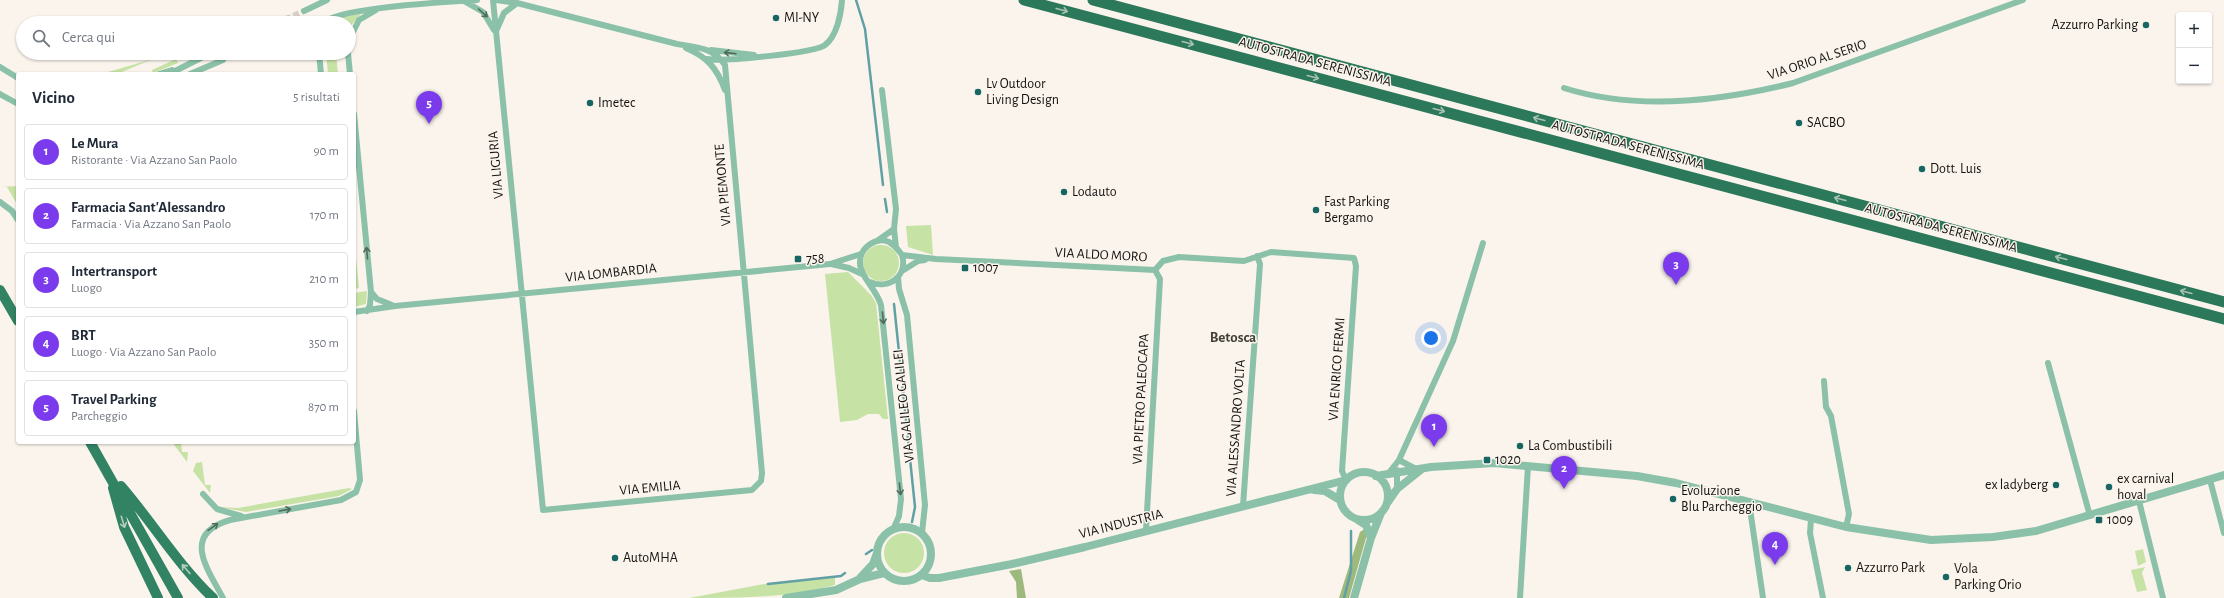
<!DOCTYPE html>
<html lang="it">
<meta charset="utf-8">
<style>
body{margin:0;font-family:"Alegreya Sans",sans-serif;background:#f6f6f7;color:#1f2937}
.controls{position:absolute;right:12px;top:12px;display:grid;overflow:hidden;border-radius:4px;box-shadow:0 1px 3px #0004}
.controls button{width:36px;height:36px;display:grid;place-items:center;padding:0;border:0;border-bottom:1px solid #e0e1e3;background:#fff;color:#1f2937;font:20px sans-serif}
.you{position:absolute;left:1431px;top:338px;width:14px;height:14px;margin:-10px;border:3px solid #fff;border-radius:50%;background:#1a73e8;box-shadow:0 0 0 6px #1a73e833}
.badge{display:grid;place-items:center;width:26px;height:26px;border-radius:50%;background:#7c3aed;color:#fff;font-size:13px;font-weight:700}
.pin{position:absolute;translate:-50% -33px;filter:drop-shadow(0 1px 2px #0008)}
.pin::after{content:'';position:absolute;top:21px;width:14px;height:12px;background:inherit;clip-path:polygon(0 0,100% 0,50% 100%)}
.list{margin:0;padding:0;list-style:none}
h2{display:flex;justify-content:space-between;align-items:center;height:52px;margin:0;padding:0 16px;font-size:17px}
h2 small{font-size:13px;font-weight:400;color:#747a83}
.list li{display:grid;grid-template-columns:26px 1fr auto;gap:12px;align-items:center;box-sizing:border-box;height:56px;margin:0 8px 8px;padding:0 8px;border:1px solid #e0e1e3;border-radius:4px}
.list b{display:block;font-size:15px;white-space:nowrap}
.list p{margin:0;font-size:13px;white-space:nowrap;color:#747a83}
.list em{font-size:13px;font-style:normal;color:#747a83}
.icon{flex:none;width:22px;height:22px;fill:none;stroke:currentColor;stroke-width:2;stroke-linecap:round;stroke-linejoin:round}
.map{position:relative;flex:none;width:2224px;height:598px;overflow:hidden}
.search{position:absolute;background:#fff;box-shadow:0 1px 3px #0004;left:16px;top:16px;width:340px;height:44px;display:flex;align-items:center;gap:10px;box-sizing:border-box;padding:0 14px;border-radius:22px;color:#747a83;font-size:15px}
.panel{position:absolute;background:#fff;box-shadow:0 1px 3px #0004;left:16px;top:72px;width:340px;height:372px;border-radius:4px}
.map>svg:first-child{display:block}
</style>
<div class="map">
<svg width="2224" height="598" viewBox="0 0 2224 598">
<rect width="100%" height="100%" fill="#faf4ec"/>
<path fill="#c7e2a5" d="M361 14 349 28V23H342L333 18Z
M326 53H336L338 74H328Z
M153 59 117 74H101Z
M176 59 178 63 153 73 152 70Z
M18 186V206L7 187H0Z
M931 225 933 255 908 247 906 226Z
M354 238 359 288 354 289Z
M863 263a18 18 0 1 1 36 0a18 18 0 1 1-36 0Z
M848 272 871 295 876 303 888 419H883L879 414H868L857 420 840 422 825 274Z
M367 291 366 304 354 307V293Z
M172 442H181L182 452H188L187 462Z
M202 462 205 485H211L210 493 193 471 196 463Z
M349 488 352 489 339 496 246 512 219 507 238 508Z
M884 553a20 20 0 1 1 40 0a20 20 0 1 1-40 0Z
M2143 549 2146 562 2138 566 2135 551Z
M2145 567 2142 573 2147 590 2137 592 2131 570Z
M835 576V585C787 598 739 598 689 598L770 583Z"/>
<path fill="#9eb97d" d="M1366 528 1368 531 1349 598H1339L1360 532Z
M1021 569 1026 598H1017L1016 582 1009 571Z"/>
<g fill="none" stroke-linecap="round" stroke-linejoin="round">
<path stroke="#61a0a5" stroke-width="2.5" d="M856 0 865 29 883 185
M885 199 887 212
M894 304 915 507 912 522
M866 554 872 550
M768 584 841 576 845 573
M1344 598 1351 571V531"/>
<path stroke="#d8d2cb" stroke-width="6" stroke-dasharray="6 3" stroke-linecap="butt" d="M277 23 304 11"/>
<path stroke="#8bc1a8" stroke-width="6" d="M493 0 543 510 752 490 761 481 762 473 725 65C713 47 695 47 677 44L517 3 496 0
M464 1 483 12 494 30
M304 11 327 0
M323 23C338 7 450 2 477 0
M497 29 504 13 517 3
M349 40 359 20 376 10
M686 48C707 57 717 68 725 90
M711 50 754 55
M319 53 321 74
M348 53 350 74
M707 59C721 62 816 53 825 45 837 36 841 14 842 0
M0 67 18 78
M159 74 172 70
M169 74 211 53
M190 74 223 60
M1564 88C1636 111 1721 101 1793 83L2023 0
M882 90 896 209 894 229 896 247
M0 94 18 104
M354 114 371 292 370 305 367 311
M0 202 12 211 18 220
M877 241 894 229
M902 255 936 259 1155 270
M831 264 849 268 862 274
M1155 270 1163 261 1179 257 1244 261 1271 252 1354 258 1356 266 1342 471 1346 480
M902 271 918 261 925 260
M898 277 899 289 907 315 925 505 922 533
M870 282C889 290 908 276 902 255 898 250 895 245 889 242 876 236 860 248 860 262 859 275 877 290 881 305L901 499 899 516 893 530
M371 292 377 299 392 305
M354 312 395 306 830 264 861 254
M2048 363 2090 516
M1824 381 1826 407 1831 416 1849 514 1846 527
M1399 460 1416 469
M1388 474 1399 460 1453 341 1483 243
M2210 480 2224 533
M1397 489V470
M203 494 217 509 241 516
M2139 501 2163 598
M1752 503 1750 509 1763 598
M1243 506 1260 264 1257 256
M1811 519 1810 533 1823 598
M1146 530 1160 279 1155 270
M223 598C207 568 181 534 230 520L341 500 356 492 360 480 354 411
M1520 598 1528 466"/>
<path stroke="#8bc1a8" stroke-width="8" d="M1340 496a24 24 0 1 1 48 0a24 24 0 1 1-48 0Z
M1376 476 1431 467 1494 463 1637 476 1676 483 1846 527 1931 540 1993 537 2036 531 2224 475
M1314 490 1325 491 1340 500
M1388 502 1397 489 1422 469
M1358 520 1366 525 1371 538
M877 554a27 27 0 1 1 54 0a27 27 0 1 1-54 0Z
M922 575 930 578H939L1012 564 1085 547 1346 480
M860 578 873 564 877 553
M786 598 836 590 860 579 884 573
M1354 598 1371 538 1381 513"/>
<path stroke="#318364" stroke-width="10" d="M0 290 18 321
M90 442 178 598
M121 486C152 522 178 565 213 598
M113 488 124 527 158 598"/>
<path stroke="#2c785b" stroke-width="11" d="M1024 0 2224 319
M1093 0 2224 302"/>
</g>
<defs><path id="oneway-shaft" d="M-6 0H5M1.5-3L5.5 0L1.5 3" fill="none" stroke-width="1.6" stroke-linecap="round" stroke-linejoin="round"/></defs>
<g stroke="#a8c2b2">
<use href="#oneway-shaft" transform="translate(1062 10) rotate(15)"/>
<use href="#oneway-shaft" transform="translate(1188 43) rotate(15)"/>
<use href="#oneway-shaft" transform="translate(1313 77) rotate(15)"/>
<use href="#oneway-shaft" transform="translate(1439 110) rotate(15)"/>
<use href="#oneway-shaft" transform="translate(1539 119) rotate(-165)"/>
<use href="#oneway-shaft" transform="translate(1840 199) rotate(-165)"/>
<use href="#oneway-shaft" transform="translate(2061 258) rotate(-165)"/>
<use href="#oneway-shaft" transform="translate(2186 292) rotate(-165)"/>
</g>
<g stroke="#506a5c">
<use href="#oneway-shaft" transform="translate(483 13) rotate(42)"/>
<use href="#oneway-shaft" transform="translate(730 53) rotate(-173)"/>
<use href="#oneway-shaft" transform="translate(367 253) rotate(-95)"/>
<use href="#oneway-shaft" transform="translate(883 318) rotate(84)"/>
<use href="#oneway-shaft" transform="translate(900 489) rotate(84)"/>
<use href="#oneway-shaft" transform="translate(285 510) rotate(-10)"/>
<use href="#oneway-shaft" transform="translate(213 527) rotate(-35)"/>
</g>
<g stroke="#b4ccbc">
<use href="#oneway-shaft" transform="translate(123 522) rotate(73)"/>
<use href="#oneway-shaft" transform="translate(186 569) rotate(-131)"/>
</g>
<g fill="#186663" stroke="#faf4ec" stroke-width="1.5">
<circle cx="776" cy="18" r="4"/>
<circle cx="2146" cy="25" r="4"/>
<circle cx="978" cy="92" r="4"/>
<circle cx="590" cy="103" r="4"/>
<circle cx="1799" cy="123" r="4"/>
<circle cx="1922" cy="169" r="4"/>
<circle cx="1064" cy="192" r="4"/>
<circle cx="1316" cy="210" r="4"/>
<rect x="794" y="255" width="8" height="8" rx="2"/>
<rect x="961" y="264" width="8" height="8" rx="2"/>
<circle cx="1520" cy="446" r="4"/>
<rect x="1483" y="456" width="8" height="8" rx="2"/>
<circle cx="2056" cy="485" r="4"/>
<circle cx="2109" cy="487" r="4"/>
<circle cx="1673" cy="499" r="4"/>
<rect x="2095" y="516" width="8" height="8" rx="2"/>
<circle cx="615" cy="558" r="4"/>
<circle cx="1848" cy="568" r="4"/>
<circle cx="1946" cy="577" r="4"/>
</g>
<g text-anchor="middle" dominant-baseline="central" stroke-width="3" stroke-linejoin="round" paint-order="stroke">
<g font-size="14" fill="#151311" stroke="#faf4ec" text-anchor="start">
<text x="784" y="18">MI-NY</text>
<text x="2138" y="25" text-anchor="end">Azzurro Parking</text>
<text x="986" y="84">Lv Outdoor<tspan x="986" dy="16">Living Design</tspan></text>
<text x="598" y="103">Imetec</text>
<text x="1807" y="123">SACBO</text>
<text x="1930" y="169">Dott. Luis</text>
<text x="1072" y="192">Lodauto</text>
<text x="1324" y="202">Fast Parking<tspan x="1324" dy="16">Bergamo</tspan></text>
<text x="806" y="259">758</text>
<text x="973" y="268">1007</text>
<text x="1528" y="446">La Combustibili</text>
<text x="1495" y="460">1020</text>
<text x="2117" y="479">ex carnival<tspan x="2117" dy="16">hoval</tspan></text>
<text x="2048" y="485" text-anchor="end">ex ladyberg</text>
<text x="1681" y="491">Evoluzione<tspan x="1681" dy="16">Blu Parcheggio</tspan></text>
<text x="2107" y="520">1009</text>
<text x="623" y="558">AutoMHA</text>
<text x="1856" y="568">Azzurro Park</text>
<text x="1954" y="569">Vola<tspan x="1954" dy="16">Parking Orio</tspan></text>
</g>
<g font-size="14" fill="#151311" stroke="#faf4ec">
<text transform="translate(1817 60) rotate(-18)">VIA ORIO AL SERIO</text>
<text transform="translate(1315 62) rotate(15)">AUTOSTRADA SERENISSIMA</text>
<text transform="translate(1628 145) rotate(15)">AUTOSTRADA SERENISSIMA</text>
<text transform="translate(496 165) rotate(-95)">VIA LIGURIA</text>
<text transform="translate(723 185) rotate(-95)">VIA PIEMONTE</text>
<text transform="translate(1941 228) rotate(15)">AUTOSTRADA SERENISSIMA</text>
<text transform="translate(1101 255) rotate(3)">VIA ALDO MORO</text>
<text transform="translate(611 273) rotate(-6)">VIA LOMBARDIA</text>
<text transform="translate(1337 369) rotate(-86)">VIA ENRICO FERMI</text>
<text transform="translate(1141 399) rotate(-87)">VIA PIETRO PALEOCAPA</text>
<text transform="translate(904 406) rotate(-96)">VIA GALILEO GALILEI</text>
<text transform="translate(1236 428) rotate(-86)">VIA ALESSANDRO VOLTA</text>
<text transform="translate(650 488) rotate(-5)">VIA EMILIA</text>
<text transform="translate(1121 524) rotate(-14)">VIA INDUSTRIA</text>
</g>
<g font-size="15" font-weight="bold" fill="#433f39" stroke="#faf4ec">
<text x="1233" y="337">Betosca</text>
</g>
</g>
</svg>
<div class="controls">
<button>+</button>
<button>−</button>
</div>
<div class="you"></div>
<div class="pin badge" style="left:1434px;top:447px">1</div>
<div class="pin badge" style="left:1564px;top:489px">2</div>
<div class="pin badge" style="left:1676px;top:285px">3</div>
<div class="pin badge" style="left:1775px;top:565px">4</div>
<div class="pin badge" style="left:429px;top:124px">5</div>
<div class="search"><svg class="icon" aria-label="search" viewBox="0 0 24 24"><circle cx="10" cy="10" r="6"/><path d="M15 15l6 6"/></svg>Cerca qui</div>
<section class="panel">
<h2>Vicino<small>5 risultati</small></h2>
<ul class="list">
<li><span class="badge">1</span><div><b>Le Mura</b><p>Ristorante · Via Azzano San Paolo</p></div><em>90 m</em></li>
<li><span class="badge">2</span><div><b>Farmacia Sant'Alessandro</b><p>Farmacia · Via Azzano San Paolo</p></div><em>170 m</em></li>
<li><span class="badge">3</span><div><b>Intertransport</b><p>Luogo</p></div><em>210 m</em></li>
<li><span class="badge">4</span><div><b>BRT</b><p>Luogo · Via Azzano San Paolo</p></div><em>350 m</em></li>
<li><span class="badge">5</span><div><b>Travel Parking</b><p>Parcheggio</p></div><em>870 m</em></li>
</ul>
</section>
</div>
